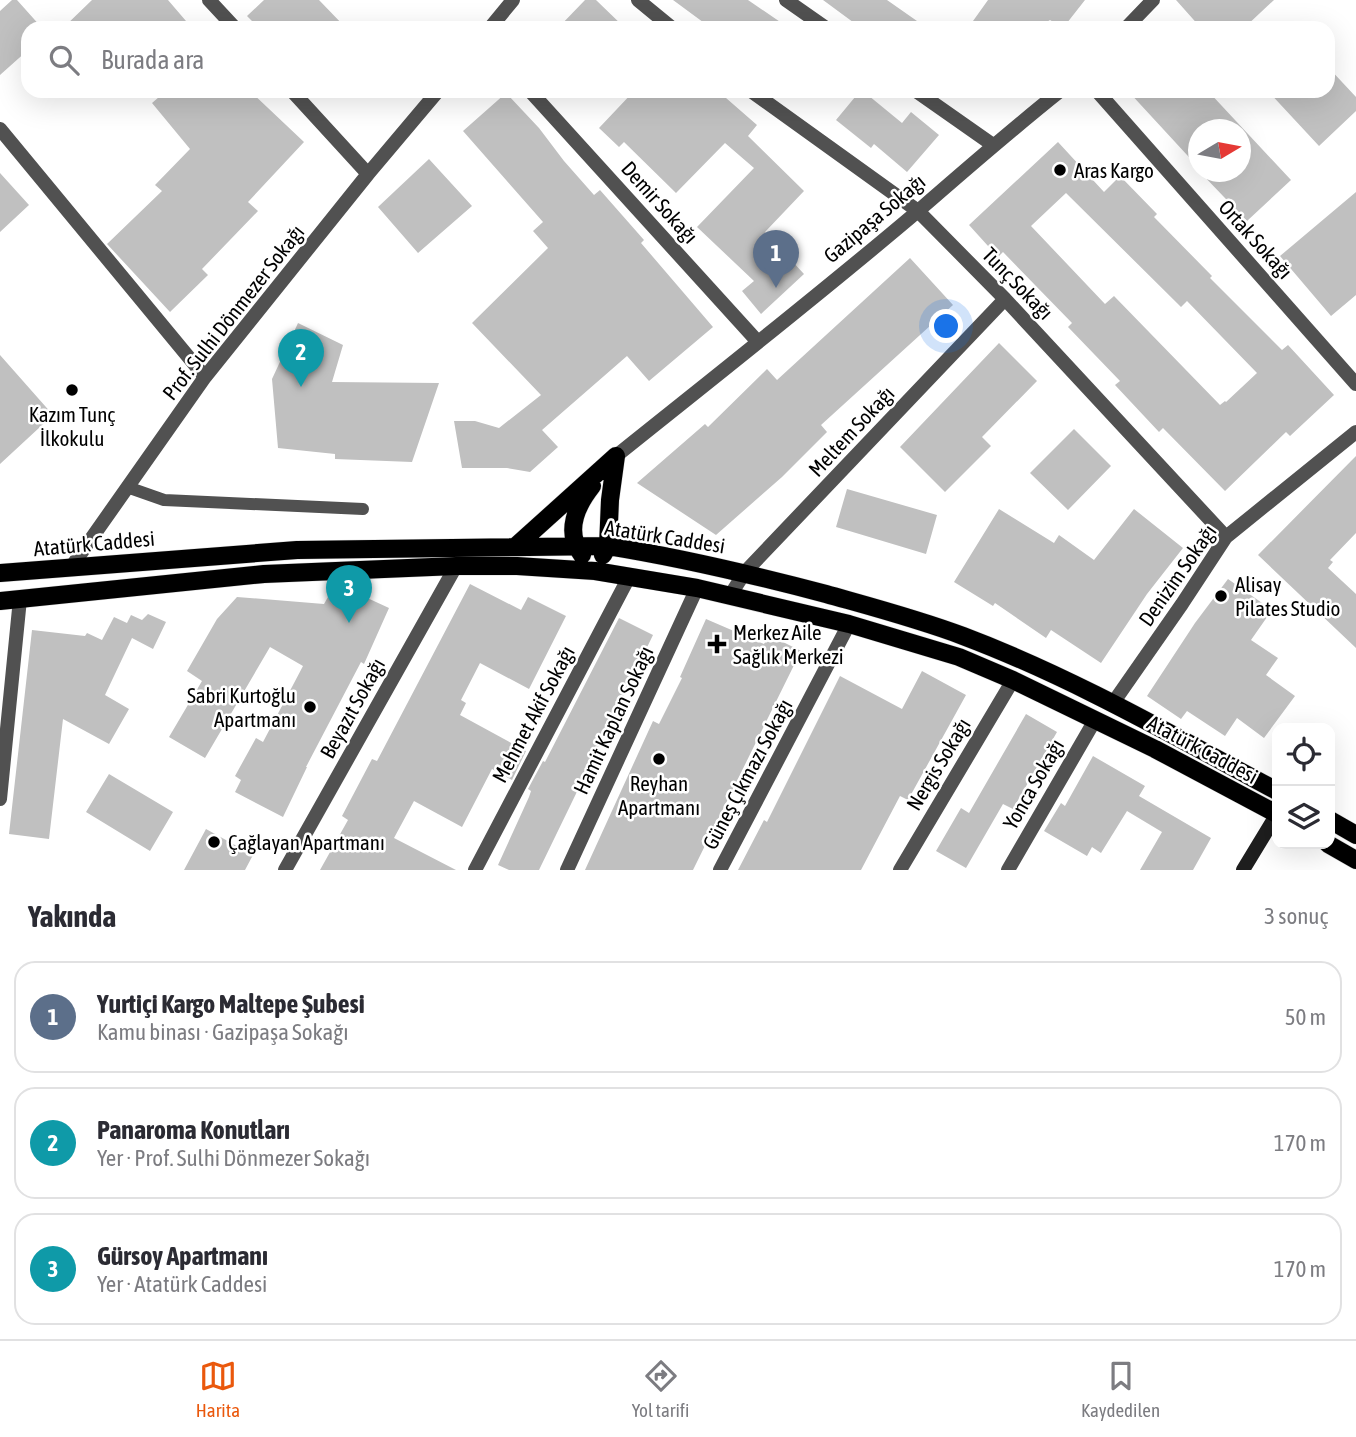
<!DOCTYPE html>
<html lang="tr">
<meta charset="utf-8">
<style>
body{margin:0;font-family:"Asap Condensed",sans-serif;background:#f2f2f3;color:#2b2b33}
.controls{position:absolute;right:21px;bottom:21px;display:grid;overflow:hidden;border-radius:14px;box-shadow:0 7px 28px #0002}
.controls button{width:63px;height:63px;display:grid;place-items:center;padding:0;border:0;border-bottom:2px solid #e1e1e2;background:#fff;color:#2b2b33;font:35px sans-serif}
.compass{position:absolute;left:1188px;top:119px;width:63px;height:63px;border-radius:50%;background:#fff;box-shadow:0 7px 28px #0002;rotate:80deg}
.you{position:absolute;left:947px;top:327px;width:24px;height:24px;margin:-18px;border:5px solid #fff;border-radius:50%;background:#1a73e8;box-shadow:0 0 0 10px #1a73e833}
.badge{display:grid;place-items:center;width:46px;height:46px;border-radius:50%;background:#ea580c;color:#fff;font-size:23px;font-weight:700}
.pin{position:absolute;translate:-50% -58px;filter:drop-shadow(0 2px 4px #0008)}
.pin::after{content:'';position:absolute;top:37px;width:24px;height:21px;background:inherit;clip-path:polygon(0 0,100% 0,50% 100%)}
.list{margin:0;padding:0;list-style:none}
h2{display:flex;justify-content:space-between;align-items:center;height:91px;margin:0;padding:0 28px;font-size:30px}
h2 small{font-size:23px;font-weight:400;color:#7c7c81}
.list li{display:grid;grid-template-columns:46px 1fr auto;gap:21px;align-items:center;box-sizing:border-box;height:112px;margin:0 14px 14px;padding:0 14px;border:2px solid #e1e1e2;border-radius:21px}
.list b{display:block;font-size:26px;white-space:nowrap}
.list p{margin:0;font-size:23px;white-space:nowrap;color:#7c7c81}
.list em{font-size:23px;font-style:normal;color:#7c7c81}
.icon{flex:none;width:38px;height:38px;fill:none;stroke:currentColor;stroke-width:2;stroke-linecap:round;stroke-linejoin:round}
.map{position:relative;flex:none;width:1356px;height:870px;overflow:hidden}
.search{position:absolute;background:#fff;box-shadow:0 7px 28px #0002;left:21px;right:21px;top:21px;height:77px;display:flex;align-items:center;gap:18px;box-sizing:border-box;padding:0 24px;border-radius:21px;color:#7c7c81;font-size:26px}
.sheet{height:469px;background:#fff}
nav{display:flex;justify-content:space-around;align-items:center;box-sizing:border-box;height:98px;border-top:2px solid #e1e1e2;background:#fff;font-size:19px;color:#7c7c81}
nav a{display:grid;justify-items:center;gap:4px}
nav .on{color:#ea580c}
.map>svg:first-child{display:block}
</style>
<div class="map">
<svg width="1356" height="870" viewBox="0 0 1356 870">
<rect width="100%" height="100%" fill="#fff"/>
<path fill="#c0c0c0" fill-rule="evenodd" d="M12 0H17L42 28H28V50L0 75V11Z
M92 0H168L192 28H63Z
M264 0H319L346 28H259L247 16Z
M585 0H596L625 28H558Z
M673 0H748L789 28H711Z
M823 0H887L927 28H861Z
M988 0H1085L1063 28 1050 20 1037 28H968Z
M1176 0H1274L1244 28H1201Z
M1328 67 1356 97V111L1319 146 1268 91H1328Z
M166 91H250L304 142 248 202 258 211 202 269 208 275 170 312 107 244 162 191 155 185 190 149 152 103Z
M634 91H718L757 125 748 136 804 191 765 232 804 274 761 314 742 291 754 281 697 227 754 168 725 143 676 193 624 142 619 147 599 128Z
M860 91H863L902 123 911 112 939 135 907 172 874 144 871 148 836 120Z
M1128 91H1208L1291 180 1247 221 1200 172H1241V130H1199V168Z
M506 93 539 128 564 161 594 195 600 190 644 240 641 243 713 327 649 381 627 356 542 430 558 447 530 472 507 468H462L454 421H475L499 428 541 395 472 323 548 248 533 231 543 222 463 131Z
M1058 142 1104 192 1120 176 1157 214 1154 217 1212 276 1210 278 1282 350 1288 345 1334 395 1290 436 1286 432 1225 491 1163 428 1159 432 1115 385 1120 381 1068 327 1072 323 1003 252 998 257 969 225ZM1066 193 1181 307 1187 301 1257 373 1226 402 1225 401 1220 405 1114 296 1105 304 1031 226Z
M429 159 472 206 418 253 378 207Z
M0 173 29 205 0 232Z
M1356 192V295L1331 316 1280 256Z
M910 258 953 305 821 425 827 432 782 477 716 535 637 483 705 424 708 427 767 369 777 380Z
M298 323 343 345 332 382 439 383 412 462 335 459V454L278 448 272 379Z
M999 343 1037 381 982 437 991 446 945 492 900 447Z
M0 355 53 415 0 464Z
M1074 429 1111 466 1068 510 1030 473Z
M1356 456V533L1330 560 1333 562 1328 568 1356 594V648L1258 555Z
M847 489 937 515 926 554 836 527Z
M999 509 1054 543 1059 535 1094 560 1134 509 1183 548 1147 594 1101 663 1051 630 1046 638 995 603 993 606 954 582Z
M1228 579 1272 610 1251 640 1278 658 1266 675 1295 696 1264 738 1237 718 1225 736 1187 711 1181 719 1147 696 1195 623Z
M470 584 521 610 528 597 566 616 529 689 480 663 461 700 466 703 460 715 526 751 512 780 492 769 462 827 414 801 394 838 456 870H320L348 820 342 816 372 759 377 761Z
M346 596 360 602 363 596 389 608 364 664 361 662 306 767H307L283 817 235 792 241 780 235 776 256 738 263 742 303 666 270 647 205 758 169 737 202 681 187 671 217 619 237 597 324 604 328 597 342 604Z
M148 614 166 622 153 649 132 638 105 695 129 709 109 744 63 719 49 839 9 834 32 630 85 636 87 633 102 640 114 617 127 623 131 615 142 620Z
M619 618 653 635 539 870H509L498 865 529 797 531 791 528 789 543 761 545 762Z
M706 619 764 644 769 635 801 651 693 870H585L653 721 659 724 682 678 680 677Z
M922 671 966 695 908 800 900 796 861 870H738L764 820 767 822 840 676 902 709Z
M1026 714 1057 732 1013 809 1003 804 966 868 936 851 961 808 969 813Z
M1093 756 1145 786 1139 796 1211 838 1193 870H1140L1162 832 1127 811 1101 853 1092 847 1087 856 1044 831 1061 803 1065 806Z
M109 774 173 812 150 851 86 812Z
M206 829 253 855 245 870H184Z"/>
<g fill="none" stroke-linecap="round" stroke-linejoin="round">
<g stroke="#dbdbdb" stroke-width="19">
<path id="primary" d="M515 547 616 456
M582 555C564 532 577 505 592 486
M603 555 608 546 610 500 616 456
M0 573 297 550 608 546C682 558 754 575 826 594 872 607 918 619 963 636 1072 677 1174 736 1277 791
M0 601 264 574 456 566H517L595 571 697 588 849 624 959 657 1013 680 1155 749 1277 814
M1330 820 1356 835
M1328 844 1356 860"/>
</g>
<path stroke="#515151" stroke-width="12" d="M127 487 164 500 363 509"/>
<path stroke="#515151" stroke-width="14" d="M209 0 235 28
M638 0 672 28
M786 0 826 28
M490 28 513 0
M1126 28 1153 0
M292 91 368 174
M530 91 758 342
M751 91 918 211 1005 299 1226 537
M916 91 993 145
M1097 91 1356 384
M0 129 205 377
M616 456C717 375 819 295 918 211 965 170 1011 130 1060 91
M72 566 205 377 368 174 438 91
M731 594 745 572 1005 299
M1113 703 1182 604 1226 537 1356 432
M0 799 20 599
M285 870 456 566
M475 870 629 577
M567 870 697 588
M720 870 849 624
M900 870 1013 680
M1008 870 1095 720"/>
<path stroke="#1e1e1e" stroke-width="14" d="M1243 870 1277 814"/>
<use href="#primary" stroke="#000" stroke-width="18"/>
</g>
<g fill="#000" stroke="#fff" stroke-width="2.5">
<circle cx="1060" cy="170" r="7"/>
<circle cx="72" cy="390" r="7"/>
<circle cx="1221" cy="596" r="7"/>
<path d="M713.5 633.5h7v7h7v7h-7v7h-7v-7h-7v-7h7z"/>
<circle cx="310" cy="707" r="7"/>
<circle cx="659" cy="759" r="7"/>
<circle cx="214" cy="842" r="7"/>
</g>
<g text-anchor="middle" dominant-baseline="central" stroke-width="5" stroke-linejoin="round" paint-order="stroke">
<g font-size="21" fill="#000" stroke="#fff" text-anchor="start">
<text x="1074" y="170">Aras Kargo</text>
<text x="72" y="414" text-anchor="middle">Kazım Tunç<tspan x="72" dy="24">İlkokulu</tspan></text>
<text x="1235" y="584">Alisay<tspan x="1235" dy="24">Pilates Studio</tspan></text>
<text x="733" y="632">Merkez Aile<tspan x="733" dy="24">Sağlık Merkezi</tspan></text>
<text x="296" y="695" text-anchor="end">Sabri Kurtoğlu<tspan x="296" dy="24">Apartmanı</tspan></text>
<text x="659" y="783" text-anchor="middle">Reyhan<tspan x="659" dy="24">Apartmanı</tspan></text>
<text x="228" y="842">Çağlayan Apartmanı</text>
</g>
<g font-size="21" fill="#000" stroke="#fff">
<text transform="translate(660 202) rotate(48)">Demir Sokağı</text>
<text transform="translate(874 218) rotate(-40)">Gazipaşa Sokağı</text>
<text transform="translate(1256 239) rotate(48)">Ortak Sokağı</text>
<text transform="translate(1018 283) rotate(46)">Tunç Sokağı</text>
<text transform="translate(233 312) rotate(-52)">Prof. Sulhi Dönmezer Sokağı</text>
<text transform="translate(851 431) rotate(-47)">Meltem Sokağı</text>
<text transform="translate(665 536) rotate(9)">Atatürk Caddesi</text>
<text transform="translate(94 543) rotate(-5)">Atatürk Caddesi</text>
<text transform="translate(1177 575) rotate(-55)">Denizim Sokağı</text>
<text transform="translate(352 708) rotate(-61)">Beyazıt Sokağı</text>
<text transform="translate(533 714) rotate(-62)">Mehmet Akif Sokağı</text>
<text transform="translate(613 720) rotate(-65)">Hamit Kaplan Sokağı</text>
<text transform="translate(1203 749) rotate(28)">Atatürk Caddesi</text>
<text transform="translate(938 764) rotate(-59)">Nergis Sokağı</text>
<text transform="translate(747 774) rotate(-62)">Güneş Çıkmazı Sokağı</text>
<text transform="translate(1033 784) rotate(-60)">Yonca Sokağı</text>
</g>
</g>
</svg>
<div class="controls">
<button><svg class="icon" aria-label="locate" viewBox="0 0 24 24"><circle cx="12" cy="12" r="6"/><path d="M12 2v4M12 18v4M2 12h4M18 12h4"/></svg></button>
<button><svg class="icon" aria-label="layers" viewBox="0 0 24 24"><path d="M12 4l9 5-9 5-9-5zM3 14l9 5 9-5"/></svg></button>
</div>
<svg class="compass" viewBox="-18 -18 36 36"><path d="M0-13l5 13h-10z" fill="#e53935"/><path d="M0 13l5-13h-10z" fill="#7c7c81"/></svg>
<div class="you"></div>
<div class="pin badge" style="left:776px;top:288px;background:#5c6f8a">1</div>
<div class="pin badge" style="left:301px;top:387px;background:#0f9aa8">2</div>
<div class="pin badge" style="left:349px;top:623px;background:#0f9aa8">3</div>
<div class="search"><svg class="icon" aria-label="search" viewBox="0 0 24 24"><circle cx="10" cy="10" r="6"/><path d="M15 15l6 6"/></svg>Burada ara</div>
</div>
<section class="sheet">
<h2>Yakında<small>3 sonuç</small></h2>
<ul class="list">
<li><span class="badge" style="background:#5c6f8a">1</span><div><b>Yurtiçi Kargo Maltepe Şubesi</b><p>Kamu binası · Gazipaşa Sokağı</p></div><em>50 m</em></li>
<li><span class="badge" style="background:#0f9aa8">2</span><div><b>Panaroma Konutları</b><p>Yer · Prof. Sulhi Dönmezer Sokağı</p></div><em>170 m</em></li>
<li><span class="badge" style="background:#0f9aa8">3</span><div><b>Gürsoy Apartmanı</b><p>Yer · Atatürk Caddesi</p></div><em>170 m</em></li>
</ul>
</section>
<nav>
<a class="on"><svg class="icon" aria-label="map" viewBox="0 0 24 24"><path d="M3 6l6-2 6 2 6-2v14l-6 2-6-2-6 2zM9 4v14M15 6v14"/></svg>Harita</a>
<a><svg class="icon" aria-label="directions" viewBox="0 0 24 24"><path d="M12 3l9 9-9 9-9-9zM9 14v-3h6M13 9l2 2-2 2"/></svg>Yol tarifi</a>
<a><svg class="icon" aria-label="saved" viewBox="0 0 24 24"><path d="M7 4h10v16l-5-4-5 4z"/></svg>Kaydedilen</a>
</nav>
